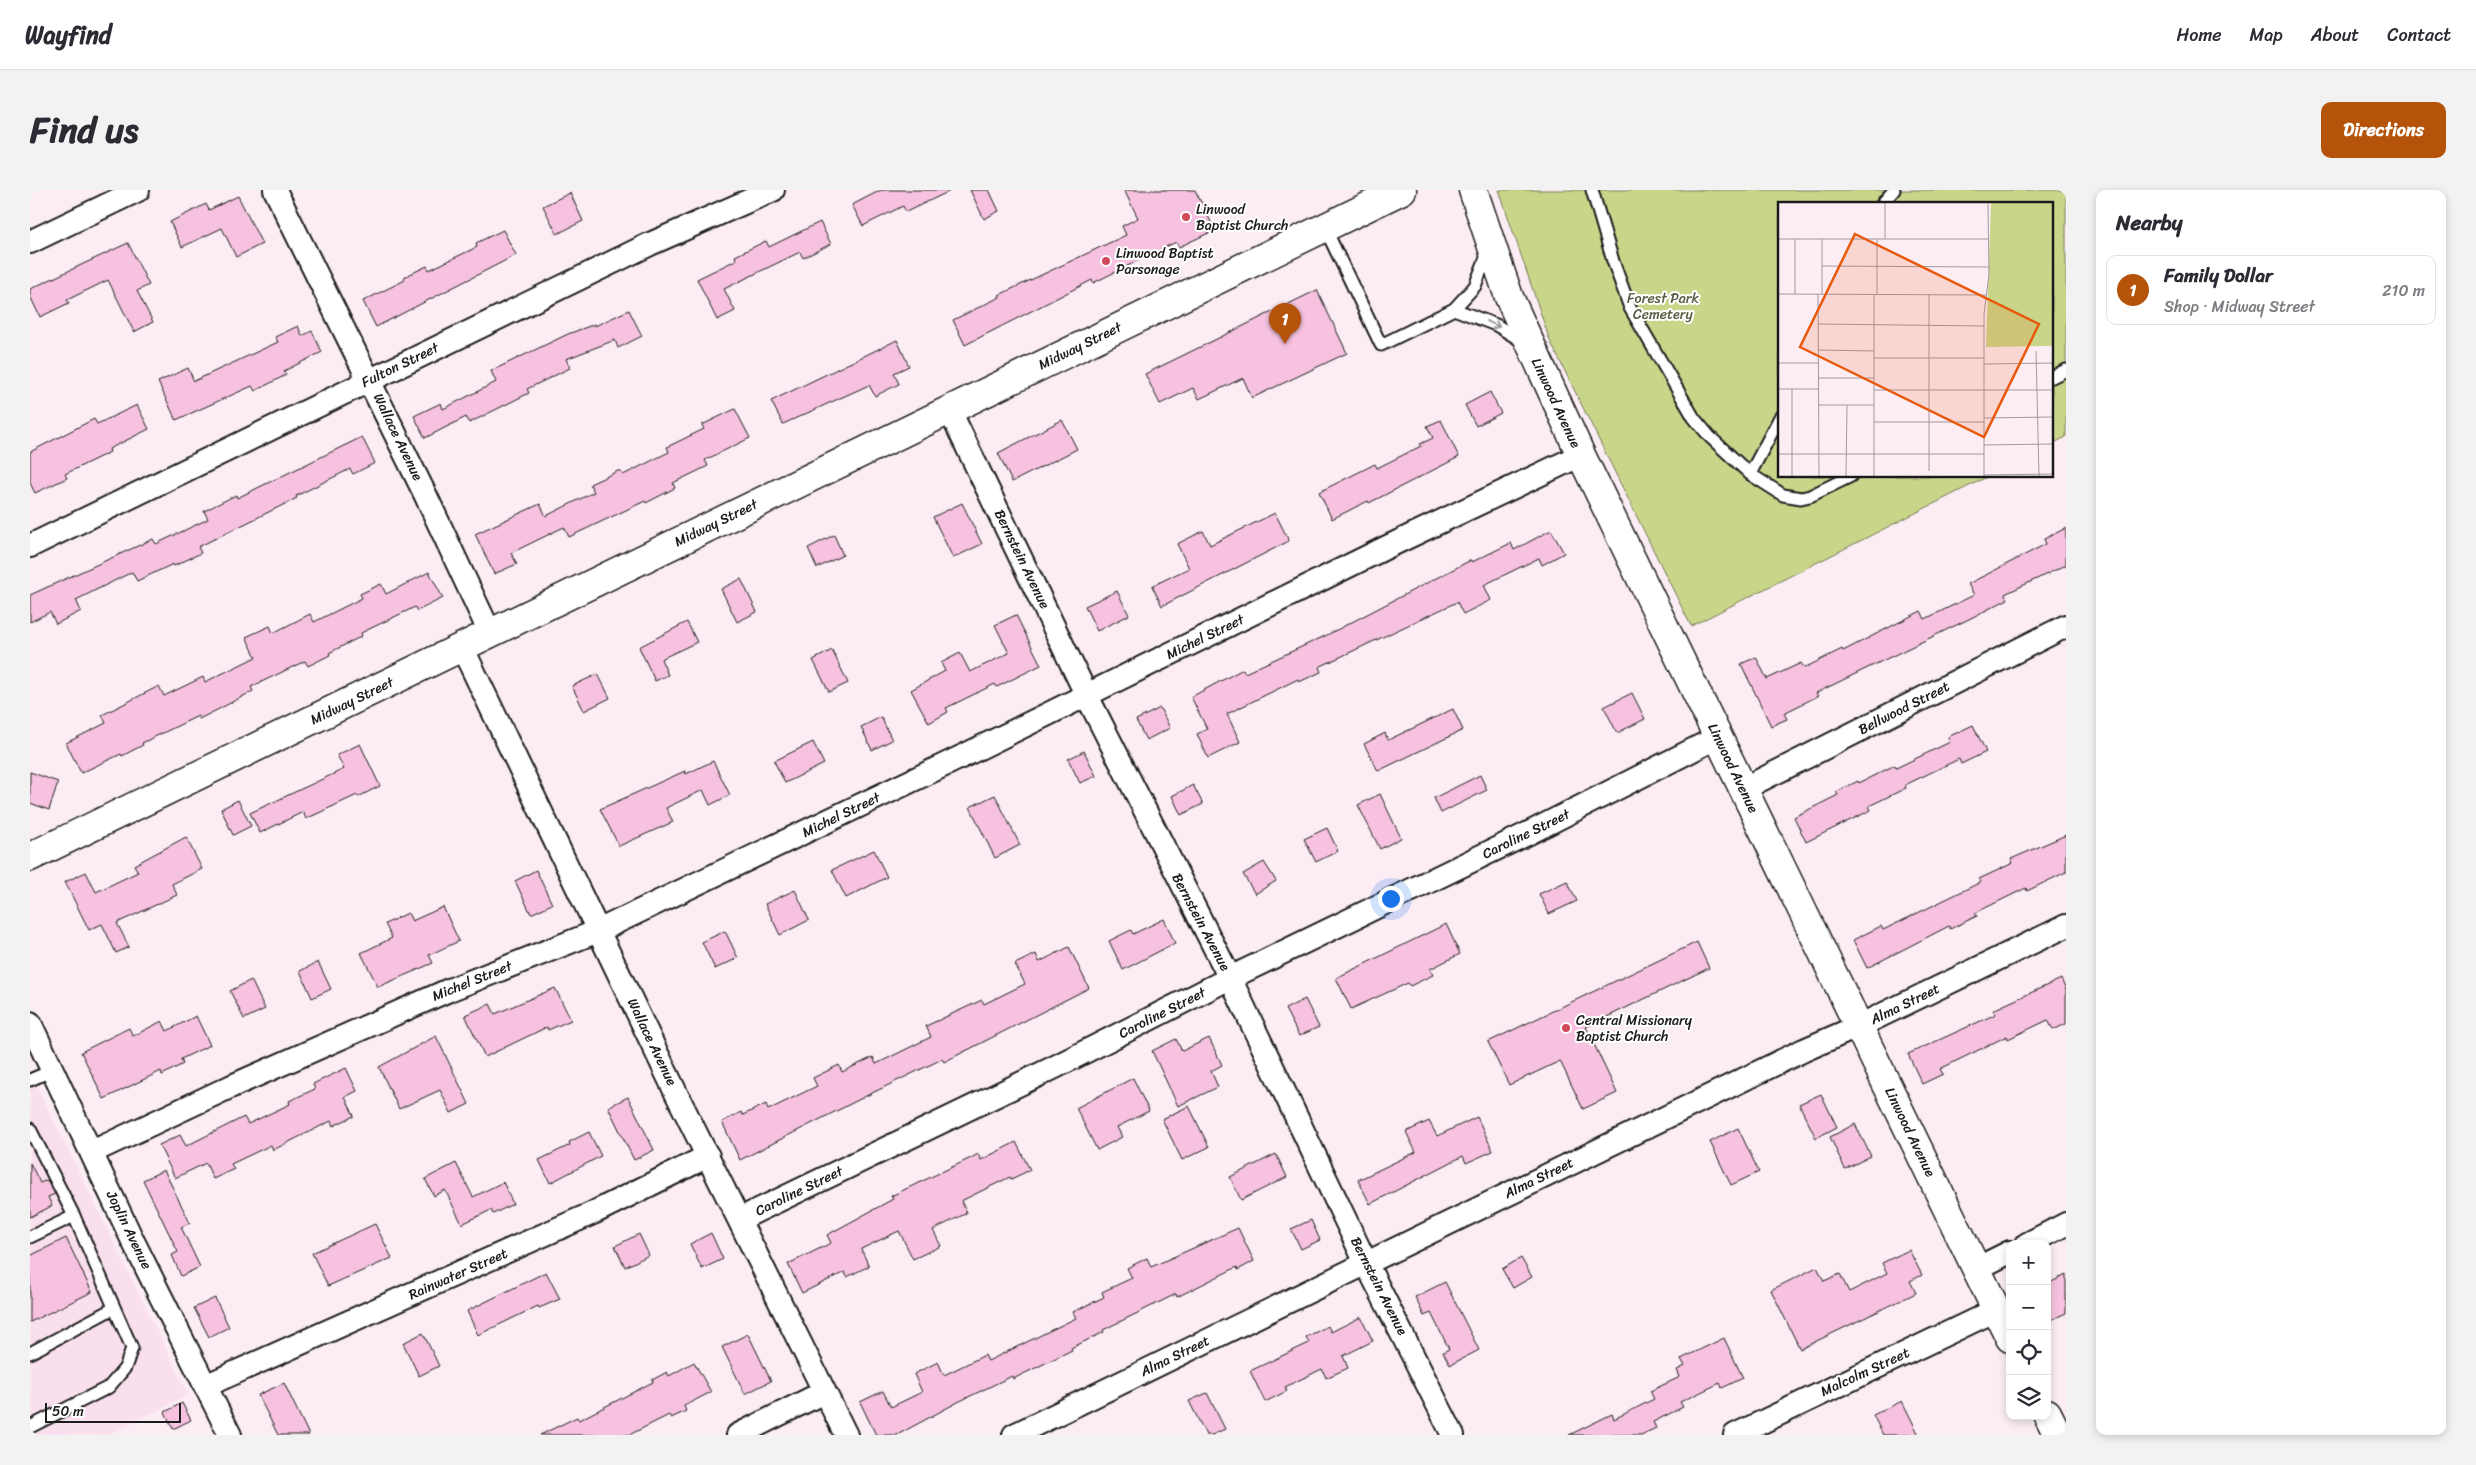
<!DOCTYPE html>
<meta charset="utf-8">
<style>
body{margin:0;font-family:Sriracha,sans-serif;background:#f2f2f3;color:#2b2b33}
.controls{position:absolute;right:15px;bottom:15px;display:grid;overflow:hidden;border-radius:10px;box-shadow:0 2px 8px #0003}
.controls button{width:45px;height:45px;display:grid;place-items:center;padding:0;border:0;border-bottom:1px solid #e1e1e2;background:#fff;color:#2b2b33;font:25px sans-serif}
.scale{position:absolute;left:15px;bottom:12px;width:136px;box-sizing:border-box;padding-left:5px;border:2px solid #1c1c1c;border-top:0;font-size:14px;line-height:18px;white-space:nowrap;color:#1c1c1c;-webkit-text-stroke:4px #fff;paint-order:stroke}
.you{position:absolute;left:1360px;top:708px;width:18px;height:18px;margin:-12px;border:4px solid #fff;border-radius:50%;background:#1a73e8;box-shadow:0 0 0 8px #1a73e833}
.badge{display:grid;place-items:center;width:32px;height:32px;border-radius:50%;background:#b45309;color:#fff;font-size:16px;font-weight:700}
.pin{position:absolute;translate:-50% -41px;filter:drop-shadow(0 1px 2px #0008)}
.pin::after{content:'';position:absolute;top:26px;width:18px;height:15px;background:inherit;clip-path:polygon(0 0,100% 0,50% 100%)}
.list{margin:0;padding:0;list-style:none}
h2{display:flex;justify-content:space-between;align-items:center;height:65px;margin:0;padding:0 20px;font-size:21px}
h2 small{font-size:16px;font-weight:400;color:#7c7c81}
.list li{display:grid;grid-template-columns:32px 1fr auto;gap:15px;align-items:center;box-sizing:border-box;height:70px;margin:0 10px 10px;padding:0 10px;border:1px solid #e1e1e2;border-radius:10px}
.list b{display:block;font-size:19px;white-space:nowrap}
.list p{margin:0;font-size:16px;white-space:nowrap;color:#7c7c81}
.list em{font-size:16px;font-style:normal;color:#7c7c81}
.icon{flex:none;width:28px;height:28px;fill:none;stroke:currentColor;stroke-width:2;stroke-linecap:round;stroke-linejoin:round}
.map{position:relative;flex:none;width:2036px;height:1245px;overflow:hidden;border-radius:10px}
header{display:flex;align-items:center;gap:30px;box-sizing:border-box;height:70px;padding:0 25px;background:#fff;border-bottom:1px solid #e1e1e2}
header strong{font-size:24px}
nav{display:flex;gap:28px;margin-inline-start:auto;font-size:18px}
.intro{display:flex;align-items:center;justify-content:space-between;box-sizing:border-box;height:120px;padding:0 30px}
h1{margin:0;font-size:35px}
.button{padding:12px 22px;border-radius:10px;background:#b45309;color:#fff;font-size:18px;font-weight:700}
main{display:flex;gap:30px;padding:0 30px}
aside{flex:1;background:#fff;border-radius:10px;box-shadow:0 2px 8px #0003}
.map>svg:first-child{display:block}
.built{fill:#fae0ee}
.green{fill:#c9d68a;stroke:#727953}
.building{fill:#f6c2df;stroke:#1c1c1c}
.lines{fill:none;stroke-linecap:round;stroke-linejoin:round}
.service-casing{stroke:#1c1c1c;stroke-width:15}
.minor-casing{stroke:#1c1c1c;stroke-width:26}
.tertiary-casing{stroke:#1c1c1c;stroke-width:31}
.secondary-casing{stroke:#1c1c1c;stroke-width:31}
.service{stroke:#fff;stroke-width:11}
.minor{stroke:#fff;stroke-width:22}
.tertiary{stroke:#fff;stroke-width:28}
.secondary{stroke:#fff;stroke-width:28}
.oneway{stroke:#999}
.poi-dot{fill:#d1495b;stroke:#fff;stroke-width:2}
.labels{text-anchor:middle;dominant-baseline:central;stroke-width:4;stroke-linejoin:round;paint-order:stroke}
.poi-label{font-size:14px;fill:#1c1c1c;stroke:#fff;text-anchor:start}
.park-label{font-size:14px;fill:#595d42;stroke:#fff}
.street-label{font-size:14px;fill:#1c1c1c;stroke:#fff}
.inset-road{fill:none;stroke:#a2999e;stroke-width:1}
.view{fill:#e8590c;fill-opacity:0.15;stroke:#e8590c;stroke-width:2.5}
.inset-edge{fill:none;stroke:#1c1c1c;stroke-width:2.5}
</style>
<header>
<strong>Wayfind</strong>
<nav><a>Home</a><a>Map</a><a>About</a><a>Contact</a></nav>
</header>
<div class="intro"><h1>Find us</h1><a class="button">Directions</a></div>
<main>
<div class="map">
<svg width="2036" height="1245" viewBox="0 0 2036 1245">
<rect width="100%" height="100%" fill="#fcedf5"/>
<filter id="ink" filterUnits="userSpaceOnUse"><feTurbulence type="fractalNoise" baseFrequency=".02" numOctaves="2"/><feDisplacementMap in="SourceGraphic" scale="10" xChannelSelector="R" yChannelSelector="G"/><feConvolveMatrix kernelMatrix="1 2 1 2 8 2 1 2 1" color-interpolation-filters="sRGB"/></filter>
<g filter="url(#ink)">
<path class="built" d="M0,882L159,1205L77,1245H0Z"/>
<path class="green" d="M1469,0H2036V247L2022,254V14H1750V286H1959L1661,436L1520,151Z"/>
<g class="building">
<path d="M851,0H922L876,22L873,16L833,36L822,15Z"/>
<path d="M940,0H959L969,21L954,29Z"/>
<path d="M1094,0H1165L1185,40L1149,57L1146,52L1063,93L1062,90L935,155L923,130L970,107L969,105L1096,45L1092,36L1108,28Z"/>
<path d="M540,3L553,31L527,44L513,16Z"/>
<path d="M208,6L232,54L206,67L192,38L152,57L140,32L176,14L179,20Z"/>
<path d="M790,32L801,54L773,68L770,62L694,99L705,121L687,130L667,89L706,70L705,66L736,51L739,57Z"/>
<path d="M473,40L486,65L346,137L333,111L375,90L374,87L397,76L399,80L447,57L446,53Z"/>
<path d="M98,53L119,95L107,101L123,132L104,142L78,90L37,110L39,113L10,127L0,106V99Z"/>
<path d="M1287,100L1317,163L1222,208L1213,188L1169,209L1163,198L1130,214L1115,184Z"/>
<path d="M599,120L612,146L588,158L585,150L536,169L540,178L497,199L499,203L439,233L436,227L395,248L384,226L411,213L413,219L466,192L461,181L538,144L565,134V136Z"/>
<path d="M268,136L272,146L282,141L292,162L254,181L256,185L225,201L222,196L146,230L128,192L158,178L164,191L248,152L245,147Z"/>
<path d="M867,150L879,176L864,183L869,194L845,206L839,195L753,234L741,211Z"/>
<path d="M1460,202L1471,223L1446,236L1435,215Z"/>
<path d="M107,215L119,239L79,259L80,262L35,284L37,288L5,303L0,293V262L64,229L67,234Z"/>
<path d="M705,219L720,248L675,270L678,276L643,293L645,298L616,313L615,311L539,347L534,337L481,363L487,374L464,384L445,344L510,314L516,326L564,302L560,294L590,280L593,285L639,262L637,257L674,239L672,235Z"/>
<path d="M1032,230L1047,259L982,292L968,263Z"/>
<path d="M1411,230L1429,267L1339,313L1338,311L1302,329L1289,302L1345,274L1347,278L1391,256L1390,254L1403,248L1397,236Z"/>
<path d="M332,247L345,273L323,284L320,279L266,306L267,308L168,357L171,363L144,376L143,374L107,391L102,382L46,410L51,421L26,434L20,422L0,432V405L123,349L126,354L178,329L174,321L206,305L207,308Z"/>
<path d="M932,313L952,354L923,368L903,327Z"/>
<path d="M1245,323L1259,351L1132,416L1122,396L1159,378L1147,354L1173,341L1180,355Z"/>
<path d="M2036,338V375L1975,404L1978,409L1941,428L1786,503L1788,506L1754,523L1757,529L1741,536L1711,474L1726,467L1737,489L1771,473L1774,478L1812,459L1813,461L1891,421L1895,429L1944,405L1938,394L2016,354L2014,349Z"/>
<path d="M1521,340L1534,363L1512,375L1509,368L1454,395L1461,410L1433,424L1427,412L1289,477L1291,482L1269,492L1268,489L1197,524L1210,552L1178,568L1167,544L1177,539L1161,507L1213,479L1215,483L1295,446L1441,370L1442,372L1481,353L1484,360Z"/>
<path d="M804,345L813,365L787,378L778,358Z"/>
<path d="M399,382L413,408L387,421L385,417L331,443L332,446L299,463L300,465L278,476L275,471L221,497L223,501L189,519L169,529L168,526L112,553L113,555L92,566L91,564L51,583L36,553L76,533L72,525L129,496L134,506L173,487L175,492L226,467L216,447L240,436L243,443L280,424L284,432L332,408L330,404L351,394L356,404Z"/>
<path d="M711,389L727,422L707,432L691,399Z"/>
<path d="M1087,401L1099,425L1067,441L1055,416Z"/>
<path d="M986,425L1011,475L967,497L965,494L916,518L918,522L899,533L881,500L915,481L911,473L930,463L940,482L979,463L965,435Z"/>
<path d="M657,432L667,452L631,469L638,485L625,491L609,457Z"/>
<path d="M802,460L818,493L799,502L783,470Z"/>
<path d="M568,484L580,508L554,521L542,496Z"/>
<path d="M1602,503L1615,529L1587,543L1574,517Z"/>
<path d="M1130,518L1140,538L1116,550L1106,530Z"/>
<path d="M1423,519L1433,540L1348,581L1334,554L1355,543L1358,550Z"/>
<path d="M851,527L862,550L842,560L831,537Z"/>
<path d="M1943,535L1956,562L1931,574L1929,569L1875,595L1876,598L1839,616L1841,620L1776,652L1764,627L1808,605L1806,602L1828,591L1829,593L1865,575L1866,578L1920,552L1918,547Z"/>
<path d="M783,552L794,574L755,593L744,571Z"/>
<path d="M330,554L350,596L328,607L327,605L276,629L273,622L230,643L220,623L314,579L307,565Z"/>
<path d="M1054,561L1066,586L1050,593L1038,569Z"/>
<path d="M683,571L700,605L680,615L673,600L636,618L643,632L589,656L570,619L655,581L656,584Z"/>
<path d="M0,582L28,592L19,620L0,613Z"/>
<path d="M1450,585L1457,600L1411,623L1404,608Z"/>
<path d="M1163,595L1173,614L1151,625L1142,606Z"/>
<path d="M1350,604L1371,648L1350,659L1328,615Z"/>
<path d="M965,605L990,655L965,668L940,617Z"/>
<path d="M208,610L221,636L203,645L191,619Z"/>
<path d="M1297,638L1308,661L1286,672L1274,649Z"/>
<path d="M2036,645V682L1997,701L1996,698L1945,723L1947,726L1920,739L1919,736L1837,778L1823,750L1851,736L1853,740L1951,692L1949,689L1983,673L1981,669Z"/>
<path d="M156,647L172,679L142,694L147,705L87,733L99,757L86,763L72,734L59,740L35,692L56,682L66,702L108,682L104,675Z"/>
<path d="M844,660L857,687L816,708L802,680Z"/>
<path d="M1234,672L1246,691L1225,704L1213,684Z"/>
<path d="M506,680L522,714L501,724L485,691Z"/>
<path d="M1537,691L1547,711L1519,724L1509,704Z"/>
<path d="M765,700L779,730L750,745L735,714Z"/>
<path d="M413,717L429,751L399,765L403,773L348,797L331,763L362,748L355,734L378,723L382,731Z"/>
<path d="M1134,729L1145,753L1093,780L1079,751L1101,740L1103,744Z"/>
<path d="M1416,734L1430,764L1400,779L1403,785L1380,796L1378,793L1321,819L1306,788Z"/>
<path d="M695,741L708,768L685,779L672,752Z"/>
<path d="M1667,752L1679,778L1556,837L1587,903L1553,919L1530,871L1479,895L1458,852Z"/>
<path d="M1039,757L1059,798L914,872L912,869L836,906L710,970L692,932L711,922L713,925L736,914L738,920L787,896L783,888L809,875L812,882L843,867L846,874L901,847L896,836L952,810L954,814L995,794L985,774L1006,764L1009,772Z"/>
<path d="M288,772L301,799L282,808L270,781Z"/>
<path d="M2031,789L2036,800V834L2023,840L2018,830L1978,849L1977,846L1910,879L1913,884L1892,894L1878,864L1966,824L1963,820Z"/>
<path d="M221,790L235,819L214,829L200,801Z"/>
<path d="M525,798L541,830L518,840L517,837L455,867L435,825L460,814L465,824Z"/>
<path d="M1275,809L1289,837L1269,846L1255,819Z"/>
<path d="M166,826L180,855L151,869L153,874L132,885L131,881L74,909L51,862L99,838L103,846L132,831L137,841Z"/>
<path d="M406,846L439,914L421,923L410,900L369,919L349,877Z"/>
<path d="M1179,848L1192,875L1181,881L1188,897L1148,916L1122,861L1146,849L1152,861Z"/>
<path d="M316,878L327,901L315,907L324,926L303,936L301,931L243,960L241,955L201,974L204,979L183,989L176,973L145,988L129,955L150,945L156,956L214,927L218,934L260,914L259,911L285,899L283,894Z"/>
<path d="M1103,888L1119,921L1087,937L1092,947L1067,960L1046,918Z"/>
<path d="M1791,904L1807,937L1786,948L1769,914Z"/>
<path d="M598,907L624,960L604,970L578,917Z"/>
<path d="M1159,916L1179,957L1152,970L1132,929Z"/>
<path d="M1447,927L1463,961L1436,973L1433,966L1340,1014L1328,990L1386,962L1376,942L1399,931L1407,946Z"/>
<path d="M1825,934L1841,966L1815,979L1800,947Z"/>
<path d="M1708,938L1729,982L1701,995L1680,952Z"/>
<path d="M559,942L571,966L520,993L509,970L540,955L539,952Z"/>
<path d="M986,952L1000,980L981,989L980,987L931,1011L937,1023L903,1040L911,1056L883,1069L869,1041L831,1059L839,1076L817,1087L815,1082L772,1103L758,1074L801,1053L797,1045L863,1009L861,1006L941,968L948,964L951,970Z"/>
<path d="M1246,964L1257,987L1211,1010L1200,987Z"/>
<path d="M0,973L10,993L17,990L25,1004L18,1007L22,1016L0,1027Z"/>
<path d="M426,973L443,1007L473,992L483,1014L463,1024L461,1020L432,1034L415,1000L404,1006L395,989Z"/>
<path d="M134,980L160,1033L151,1037L170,1077L151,1086L142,1065L148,1062L113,990Z"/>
<path d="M1281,1030L1290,1050L1271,1059L1261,1039Z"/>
<path d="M345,1034L362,1068L298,1096L282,1063Z"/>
<path d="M1208,1038L1224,1071L1208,1080L1207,1077L1147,1107L1146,1104L1073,1140L1074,1142L1041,1158L1042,1160L983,1189L982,1186L928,1212L867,1245H846L830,1212L853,1201L861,1217L892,1202L884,1184L908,1172L914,1185L955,1165L958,1171L1046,1128L1043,1122L1074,1107L1072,1102L1102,1088L1097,1078L1117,1068L1121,1077Z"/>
<path d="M681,1043L693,1069L672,1079L660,1054Z"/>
<path d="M609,1044L619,1065L595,1077L585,1056Z"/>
<path d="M36,1048L62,1102L0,1132V1066Z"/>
<path d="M1879,1060L1892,1085L1880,1091L1886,1103L1770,1159L1741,1100L1787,1077L1794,1091L1810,1084L1819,1102L1857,1083L1852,1073Z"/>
<path d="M1491,1068L1502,1087L1483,1098L1472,1079Z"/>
<path d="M516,1082L530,1109L509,1118L508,1116L448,1145L437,1121Z"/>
<path d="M2036,1085V1123L2017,1132V1094Z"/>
<path d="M1415,1092L1449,1160L1420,1175L1413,1162L1419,1159L1401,1123L1394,1126L1385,1107Z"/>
<path d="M185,1108L199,1137L179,1147L164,1118Z"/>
<path d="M1331,1127L1343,1151L1313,1166L1318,1178L1296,1188L1292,1179L1255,1197L1257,1201L1235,1212L1220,1181L1279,1153L1276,1147L1298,1136L1301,1142Z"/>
<path d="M393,1143L409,1176L389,1186L373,1153Z"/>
<path d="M718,1144L741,1191L715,1204L692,1157Z"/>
<path d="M1694,1148L1713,1188L1692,1198L1690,1193L1650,1212L1653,1217L1623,1232L1626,1238L1611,1245H1539L1582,1224L1584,1229L1624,1209L1620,1201L1650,1187L1647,1180L1655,1176L1651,1169Z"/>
<path d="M664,1172L681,1202L654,1216L656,1221L641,1228L639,1225L599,1245H510L547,1227L549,1230L623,1192L622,1190L637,1182L639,1186Z"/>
<path d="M254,1193L279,1245H248L228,1205Z"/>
<path d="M1177,1203L1195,1239L1182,1245H1176L1159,1211Z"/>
<path d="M1872,1211L1889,1245H1853L1843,1225Z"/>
<path d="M152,1213L161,1230L143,1239L135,1222Z"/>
</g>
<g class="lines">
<g class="service-casing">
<g id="service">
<path d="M1562,0L1583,71L1600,118L1664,228L1680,247L1720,284L1753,305L1771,308L1780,306L1821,286"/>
<path d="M1852,14L1864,0"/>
<path d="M1295,38L1351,155L1424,119L1445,96L1459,60"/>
<path d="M1424,119L1466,135L1492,151"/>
<path d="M2022,187L2036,180"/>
<path d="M1720,284L1750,227"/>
<path d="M0,890L23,880"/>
<path d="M0,939L44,1026L0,1047"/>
<path d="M0,1163L84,1118"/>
<path d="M0,1237L79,1197L95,1178L102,1158L44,1026"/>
</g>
</g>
<g class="minor-casing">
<g id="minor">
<path d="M245,0L395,304L460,443"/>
<path d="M0,52L108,0"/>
<path d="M919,219L1057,506L1200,788L1336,1073L1423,1245"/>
<path d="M0,356L620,54L743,0"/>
<path d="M432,457L646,903L816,1245"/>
<path d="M1713,599L2036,436"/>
<path d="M0,833L102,1049L200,1245"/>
<path d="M62,962L202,896L419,800L568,741L931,567L1355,358L1551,265"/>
<path d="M710,1029L1025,877L1200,788L1501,642L1688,547"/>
<path d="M1997,1054L2036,1034"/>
<path d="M1946,1079L1980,1062"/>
<path d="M175,1196L563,1023L678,966"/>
<path d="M708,1245L794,1202"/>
<path d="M984,1245L1774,860L1829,836L2036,736"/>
<path d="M1705,1245L1966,1120"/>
</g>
</g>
<g class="tertiary-casing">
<path id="tertiary" d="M0,667L1372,0"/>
</g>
<g class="secondary-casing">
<g id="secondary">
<path d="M1443,0L1479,107L1551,265L1980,1148"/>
<path d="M2017,1223L2028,1245"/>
</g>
</g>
<use href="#service" class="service"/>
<use href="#minor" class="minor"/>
<use href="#tertiary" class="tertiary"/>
<use href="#secondary" class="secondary"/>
</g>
<defs><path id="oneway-shaft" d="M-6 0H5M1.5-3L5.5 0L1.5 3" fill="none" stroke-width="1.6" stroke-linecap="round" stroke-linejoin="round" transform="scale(1.25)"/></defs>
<use class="oneway" href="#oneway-shaft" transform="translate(1463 134) rotate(24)"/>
</g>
<g class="poi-dot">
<circle cx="1156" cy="27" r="5"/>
<circle cx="1076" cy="71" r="5"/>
<circle cx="1536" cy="838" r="5"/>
</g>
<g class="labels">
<g class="poi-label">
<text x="1166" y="19">Linwood<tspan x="1166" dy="16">Baptist Church</tspan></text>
<text x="1086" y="63">Linwood Baptist<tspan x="1086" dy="16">Parsonage</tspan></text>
<text x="1546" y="830">Central Missionary<tspan x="1546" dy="16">Baptist Church</tspan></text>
</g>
<g class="park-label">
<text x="1633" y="108">Forest Park<tspan x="1633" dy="16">Cemetery</tspan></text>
</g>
<g class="street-label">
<text transform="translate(1050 156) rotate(-26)">Midway Street</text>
<text transform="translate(370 175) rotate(-26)">Fulton Street</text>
<text transform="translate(1526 213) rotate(65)">Linwood Avenue</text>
<text transform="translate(368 247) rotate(64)">Wallace Avenue</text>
<text transform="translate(686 333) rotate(-26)">Midway Street</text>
<text transform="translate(992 369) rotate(64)">Bernstein Avenue</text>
<text transform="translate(1175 447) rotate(-26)">Michel Street</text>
<text transform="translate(322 511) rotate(-26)">Midway Street</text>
<text transform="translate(1874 518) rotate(-27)">Bellwood Street</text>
<text transform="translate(1703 578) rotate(64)">Linwood Avenue</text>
<text transform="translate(811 625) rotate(-26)">Michel Street</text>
<text transform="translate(1496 644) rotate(-26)">Caroline Street</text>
<text transform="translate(1171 732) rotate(62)">Bernstein Avenue</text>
<text transform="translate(442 791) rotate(-22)">Michel Street</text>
<text transform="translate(1875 814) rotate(-26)">Alma Street</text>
<text transform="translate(1132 823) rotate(-27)">Caroline Street</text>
<text transform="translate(622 852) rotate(64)">Wallace Avenue</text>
<text transform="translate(1880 942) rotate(64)">Linwood Avenue</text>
<text transform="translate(1509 988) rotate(-26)">Alma Street</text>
<text transform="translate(769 1001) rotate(-26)">Caroline Street</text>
<text transform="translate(99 1040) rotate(64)">Joplin Avenue</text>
<text transform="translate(428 1084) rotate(-24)">Rainwater Street</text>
<text transform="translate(1349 1096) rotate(63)">Bernstein Avenue</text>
<text transform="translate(1145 1166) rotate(-26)">Alma Street</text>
<text transform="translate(1835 1182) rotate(-25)">Malcolm Street</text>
</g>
</g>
<g transform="translate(1748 12)">
<rect width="275" height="275" fill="#fcedf5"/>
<path d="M213,1H275V144L208,145Z" fill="#c9d68a"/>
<path class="inset-road" d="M107,1V37M0,37H210M17,37V92M44,64L211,65M0,92L208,93M40,92L41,274M44,92V37M96,92V274M99,92V37M151,92V269M40,122L206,124M40,148L96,149M258,149L261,274M96,156H206M0,161H40M206,162L275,161M40,176H96M0,187H40M14,187V274M96,188H275M41,203H96M206,216L275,215M96,220H206M206,243L275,242M0,252H206M206,273L275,272M68,274L69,203M206,274V112L211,72L210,1"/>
<path class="view" d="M77,32L261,122L206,235L22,145Z"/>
<rect width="275" height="275" class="inset-edge"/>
</g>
</svg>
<div class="controls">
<button>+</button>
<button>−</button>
<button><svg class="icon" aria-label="locate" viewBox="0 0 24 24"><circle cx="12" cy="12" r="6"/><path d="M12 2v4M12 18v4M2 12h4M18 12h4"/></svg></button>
<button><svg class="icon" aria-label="layers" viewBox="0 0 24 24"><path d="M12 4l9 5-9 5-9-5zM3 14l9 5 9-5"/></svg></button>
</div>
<div class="scale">50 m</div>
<div class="you"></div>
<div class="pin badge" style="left:1255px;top:154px">1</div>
</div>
<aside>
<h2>Nearby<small></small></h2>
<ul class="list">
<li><span class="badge">1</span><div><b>Family Dollar</b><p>Shop · Midway Street</p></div><em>210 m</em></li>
</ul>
</aside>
</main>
